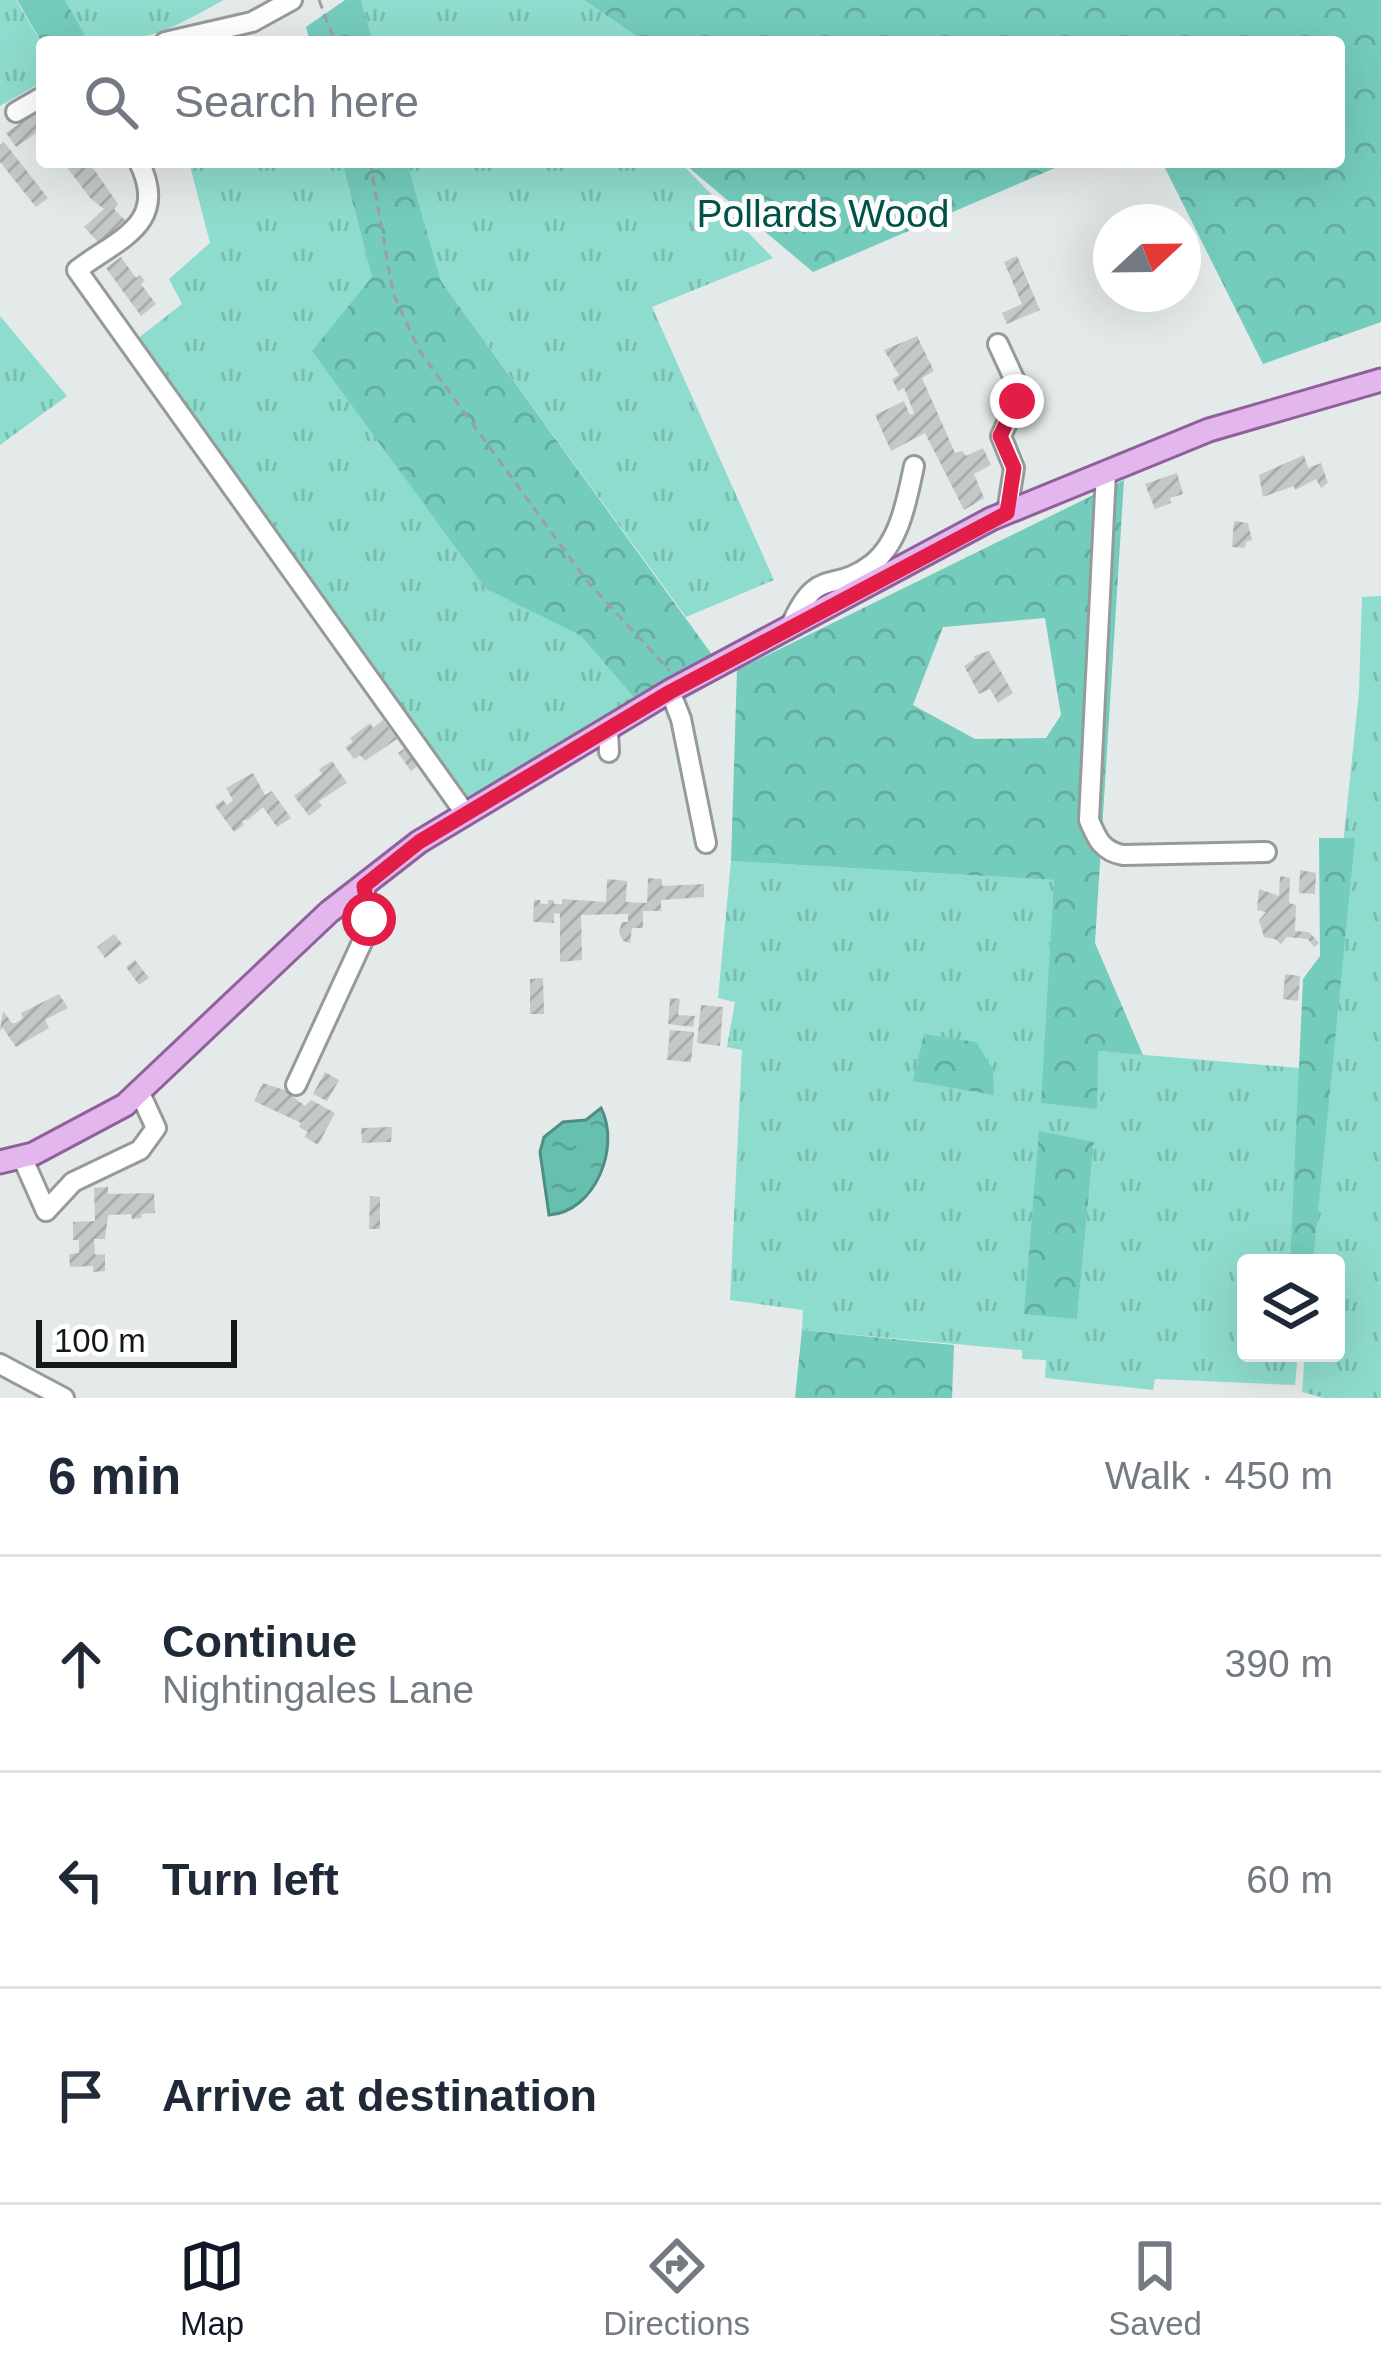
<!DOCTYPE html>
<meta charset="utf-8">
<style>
body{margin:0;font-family:Helvetica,sans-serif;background:#f2f2f3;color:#1f2937}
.controls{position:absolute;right:36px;bottom:36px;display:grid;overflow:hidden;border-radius:12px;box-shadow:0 12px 48px #0002}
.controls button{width:108px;height:108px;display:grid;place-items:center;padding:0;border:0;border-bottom:3px solid #e0e1e3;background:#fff;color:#1f2937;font:60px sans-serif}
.compass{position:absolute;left:1093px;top:204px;width:108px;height:108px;border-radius:50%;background:#fff;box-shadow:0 12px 48px #0002;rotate:68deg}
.scale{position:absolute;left:36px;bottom:30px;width:201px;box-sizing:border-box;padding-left:12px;border:6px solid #161818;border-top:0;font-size:33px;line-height:42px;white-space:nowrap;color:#161818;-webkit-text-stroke:9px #fff;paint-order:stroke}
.stop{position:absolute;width:36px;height:36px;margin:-27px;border:9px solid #e11d48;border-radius:50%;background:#fff}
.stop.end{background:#e11d48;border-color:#fff;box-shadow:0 3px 12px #0008}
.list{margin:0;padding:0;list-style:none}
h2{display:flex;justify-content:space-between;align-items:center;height:156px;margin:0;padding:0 48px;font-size:51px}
h2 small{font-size:39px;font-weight:400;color:#747a83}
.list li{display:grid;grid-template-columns:78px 1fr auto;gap:36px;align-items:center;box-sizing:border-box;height:216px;padding:0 48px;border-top:3px solid #e0e1e3}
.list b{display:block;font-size:45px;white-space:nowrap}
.list p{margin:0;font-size:39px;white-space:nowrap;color:#747a83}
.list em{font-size:39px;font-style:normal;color:#747a83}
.icon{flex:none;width:66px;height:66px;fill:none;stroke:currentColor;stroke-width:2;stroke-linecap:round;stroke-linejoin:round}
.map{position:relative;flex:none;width:1381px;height:1398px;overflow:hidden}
.search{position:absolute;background:#fff;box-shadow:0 12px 48px #0002;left:36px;right:36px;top:36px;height:132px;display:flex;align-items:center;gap:30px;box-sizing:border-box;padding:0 42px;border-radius:12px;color:#747a83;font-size:45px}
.sheet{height:804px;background:#fff}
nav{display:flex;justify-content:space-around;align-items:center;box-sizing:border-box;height:168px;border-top:3px solid #e0e1e3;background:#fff;font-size:33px;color:#747a83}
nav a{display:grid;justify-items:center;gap:6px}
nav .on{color:#111827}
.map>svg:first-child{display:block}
.grass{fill:url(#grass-tufts);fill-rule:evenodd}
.forest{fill:url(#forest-crowns);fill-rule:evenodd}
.water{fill:url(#water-ripples);stroke:#4f8d82;stroke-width:3}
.building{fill:url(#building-hatch)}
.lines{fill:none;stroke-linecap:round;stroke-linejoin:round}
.minor-casing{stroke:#959b9a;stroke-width:24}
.major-casing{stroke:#90609b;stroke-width:27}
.path{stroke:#9ca0a0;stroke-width:3;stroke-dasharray:9 6;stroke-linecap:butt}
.minor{stroke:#fff;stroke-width:18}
.major{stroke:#e3b6ed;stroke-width:21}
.route{stroke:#e11d48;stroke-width:15}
.labels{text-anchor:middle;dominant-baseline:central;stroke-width:10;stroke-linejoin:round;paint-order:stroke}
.park-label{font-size:39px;fill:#015349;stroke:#fff}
</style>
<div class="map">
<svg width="1381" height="1398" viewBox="0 0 1381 1398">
<defs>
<pattern id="grass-tufts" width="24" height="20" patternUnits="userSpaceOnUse" patternTransform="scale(3)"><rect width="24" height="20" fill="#8edccd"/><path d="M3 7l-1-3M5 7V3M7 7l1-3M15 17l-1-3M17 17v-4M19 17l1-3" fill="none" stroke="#7abcaf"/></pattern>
<pattern id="forest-crowns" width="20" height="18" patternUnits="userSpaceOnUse" patternTransform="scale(3)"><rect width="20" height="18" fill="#74ccbc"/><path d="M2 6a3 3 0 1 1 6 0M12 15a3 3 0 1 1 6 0" fill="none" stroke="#64aea1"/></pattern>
<pattern id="water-ripples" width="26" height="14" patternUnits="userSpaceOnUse" patternTransform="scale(3)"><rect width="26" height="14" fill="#67bfb0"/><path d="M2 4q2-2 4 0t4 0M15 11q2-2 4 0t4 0" fill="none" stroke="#59a397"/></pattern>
<pattern id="building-hatch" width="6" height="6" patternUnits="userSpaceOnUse" patternTransform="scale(3)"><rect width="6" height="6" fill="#c3c9c7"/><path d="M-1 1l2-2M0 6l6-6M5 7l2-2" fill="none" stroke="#a7acaa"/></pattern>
</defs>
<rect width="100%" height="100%" fill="#e4eae9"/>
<g class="grass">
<path d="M0,0H16L42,44V82L0,106Z"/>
<path d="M65,0H224C169,29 153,42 89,42Z"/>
<path d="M361,0H584L645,42H373Z"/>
<path d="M189,162H342L372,277L486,589L581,636L636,700L466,799L137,339L182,304L169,279L210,243Z"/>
<path d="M407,162H680L773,258L652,307L774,580L686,617L441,281Z"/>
<path d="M0,316L67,396L0,445Z"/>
<path d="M1381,596V1398H1324L1302,1392L1305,1353H1336V1263H1313L1338,992L1328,988L1359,692L1362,597Z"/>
<path d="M731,861L1054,880L1098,1051L1300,1068L1290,1263H1246V1353H1298L1295,1385L1155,1379L1153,1390L1045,1378L1046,1360L1022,1359V1350L802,1330L803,1310L730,1300L742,1050L727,1047L735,1002L718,998ZM1039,1132L1094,1143L1077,1318Z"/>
</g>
<g class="forest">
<path d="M17,0H65L89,42L42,43Z"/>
<path d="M345,0H361L373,42H310L306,27Z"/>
<path d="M584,0H1381V322L1263,364L1162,162H1339V42H645Z"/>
<path d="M342,162H407L441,281L713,656L636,700L581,636L486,589L312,351L372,277Z"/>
<path d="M682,162H1069L813,272Z"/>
<path d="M1124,480L1095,943L1143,1055L1098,1051L1097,1109L1041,1103L1054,880L731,861L737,670ZM1045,618L1061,715L1046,738L975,739L913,705L943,627Z"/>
<path d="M1319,838H1355L1313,1263H1290L1303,979L1320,956Z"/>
<path d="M924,1034L976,1042L993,1070L994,1095L913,1081Z"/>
<path d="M1039,1131L1094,1142L1077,1319L1024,1314Z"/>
<path d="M802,1330L954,1345L952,1398H795Z"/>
</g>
<path class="water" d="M601,1108C621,1147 595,1212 549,1215L540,1152L544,1137L563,1122L586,1120Z"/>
<g class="building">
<path d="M42,108V129L16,147L6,133Z"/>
<path d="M4,142L48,198L36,207L0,162V145Z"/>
<path d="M63,162H89L118,204L114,209L128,223L102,246L84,227L104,209L91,199Z"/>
<path d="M1017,256L1040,310L1007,324L1002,313L1022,304L1004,262Z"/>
<path d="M121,257L136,278L140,275L145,281L141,284L156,304L141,316L106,268Z"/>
<path d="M917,336L934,371L922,378L955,453L962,451L966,456L983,448L991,465L974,474L984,498L964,510L925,433L891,451L875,415L904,401L910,415L914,413L904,388L898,391L892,379L899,375L884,350Z"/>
<path d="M1304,455L1308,468L1321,463L1328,483L1321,488L1316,479L1295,490L1294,486L1263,497L1259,475Z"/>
<path d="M1177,473L1183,494L1170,498L1171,503L1155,509L1145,484Z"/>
<path d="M1234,521L1248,523L1252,540L1246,542L1245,548L1232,547Z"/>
<path d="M989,651L1013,693L998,703L990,689L979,694L964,666L975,659L974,656Z"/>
<path d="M383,720L397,739L365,761L360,755L354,759L345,747L353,742L350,738L370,723L373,728Z"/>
<path d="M409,745L422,763L411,771L398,753Z"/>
<path d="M332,761L347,783L319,801L322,806L309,816L294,796L322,774L319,769Z"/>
<path d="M253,773L265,795L272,791L291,818L277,827L263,807L249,819L242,821L244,825L234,832L215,806L223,800L227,805L233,800L226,788Z"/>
<path d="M1300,870L1316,873L1315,894L1299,893Z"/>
<path d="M1280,876L1290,878L1289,903L1296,905L1295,931L1309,932L1319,943L1314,947L1308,939L1287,937L1281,944L1275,939L1264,937L1259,920L1266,912L1257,910L1259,889L1279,896Z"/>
<path d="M648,878L662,879V886L704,884V897L661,900V911H643V928H632L630,943L623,941L619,932L622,922H628V914L581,915L582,960L560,962V914L554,913V923L533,922L534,900H540L541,904H548V900H554V904H562V899L606,902L607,879L627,881L626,902L647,903Z"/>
<path d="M114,934L122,944L105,958L97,947Z"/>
<path d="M135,960L149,978L139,985L126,967Z"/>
<path d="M1285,974L1300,976L1298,1001L1283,999Z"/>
<path d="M543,978L544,1014H530V979Z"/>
<path d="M59,994L68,1008L45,1020L49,1028L16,1047L3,1028L0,1030L3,1011L12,1023H16L23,1018L21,1013Z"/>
<path d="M670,998L680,999L678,1015L695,1016L693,1027L668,1024Z"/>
<path d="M701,1005L723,1007L720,1046L697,1043Z"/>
<path d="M670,1030L694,1032L691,1062L667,1060Z"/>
<path d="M325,1072L339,1080L327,1101L313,1094Z"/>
<path d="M263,1083L284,1090L305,1106L311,1100L335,1113L318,1145L305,1137L308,1132L299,1127L301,1123L254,1101Z"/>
<path d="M392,1127L391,1142L362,1143L361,1128Z"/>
<path d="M108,1187V1194L154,1193L155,1213L141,1214L142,1218L132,1219L131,1214L108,1215L105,1239H94L95,1255L105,1254V1271L93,1272V1266L70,1267L69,1254L79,1253V1240H73V1222L95,1221L94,1188Z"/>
<path d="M370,1196L380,1197V1229H369Z"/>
</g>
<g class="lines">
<g class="minor-casing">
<g id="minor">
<path d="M165,42L252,22L292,0"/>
<path d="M16,112L42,97"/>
<path d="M139,162C170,225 117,239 77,270L465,813"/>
<path d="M998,344L1016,383L1017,401L1001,436L1014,468L1007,513"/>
<path d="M1106,472L1089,820C1097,839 1102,851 1123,855L1266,852"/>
<path d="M791,625C818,564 832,595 872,564C900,542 907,499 914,466"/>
<path d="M670,691L681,719L706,843"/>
<path d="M608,731L609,752"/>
<path d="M296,1085L364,938L369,919L364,886"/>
<path d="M22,1157L46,1211L73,1182L140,1150L156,1128L139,1091"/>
<path d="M0,1364L64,1398"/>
</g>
</g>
<g class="major-casing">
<path id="major" d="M0,1162L33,1154L125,1105L329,912L419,842L670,691L991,519L1209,430L1381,380"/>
</g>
<g class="path">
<path d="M319,0L335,42"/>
<path d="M370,162L393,293L419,350L586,580L670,671"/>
</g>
<use href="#minor" class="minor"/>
<use href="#major" class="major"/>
</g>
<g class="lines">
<path class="route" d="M369,919L364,886L419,842L670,692L1007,513L1014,468L1000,436L1017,401"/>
</g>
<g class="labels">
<g class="park-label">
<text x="823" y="213">Pollards Wood</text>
</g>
</g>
</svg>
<div class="controls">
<button><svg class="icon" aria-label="layers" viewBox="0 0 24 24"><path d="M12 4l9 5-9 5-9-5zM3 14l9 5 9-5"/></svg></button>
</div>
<svg class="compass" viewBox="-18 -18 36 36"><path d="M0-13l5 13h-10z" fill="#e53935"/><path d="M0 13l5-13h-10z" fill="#747a83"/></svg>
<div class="scale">100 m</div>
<div class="stop" style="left:369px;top:919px"></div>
<div class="stop end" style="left:1017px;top:401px"></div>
<div class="search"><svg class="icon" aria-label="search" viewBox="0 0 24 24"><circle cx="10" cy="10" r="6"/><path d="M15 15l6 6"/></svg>Search here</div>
</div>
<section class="sheet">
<h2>6 min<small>Walk · 450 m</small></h2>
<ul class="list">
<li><svg class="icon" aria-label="ahead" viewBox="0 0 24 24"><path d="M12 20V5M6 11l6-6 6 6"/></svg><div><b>Continue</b><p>Nightingales Lane</p></div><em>390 m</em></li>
<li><svg class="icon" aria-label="left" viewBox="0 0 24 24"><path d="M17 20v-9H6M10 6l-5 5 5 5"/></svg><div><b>Turn left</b></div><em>60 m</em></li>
<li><svg class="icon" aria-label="arrive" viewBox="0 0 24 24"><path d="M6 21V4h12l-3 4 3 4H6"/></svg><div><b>Arrive at destination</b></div></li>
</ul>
</section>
<nav>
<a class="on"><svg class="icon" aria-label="map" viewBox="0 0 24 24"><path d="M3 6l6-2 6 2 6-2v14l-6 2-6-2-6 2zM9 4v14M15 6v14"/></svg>Map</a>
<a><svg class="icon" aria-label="directions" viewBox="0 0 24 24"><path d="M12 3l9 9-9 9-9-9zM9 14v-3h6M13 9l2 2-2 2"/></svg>Directions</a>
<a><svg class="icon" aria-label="saved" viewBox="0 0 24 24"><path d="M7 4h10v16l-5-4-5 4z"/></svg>Saved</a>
</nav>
